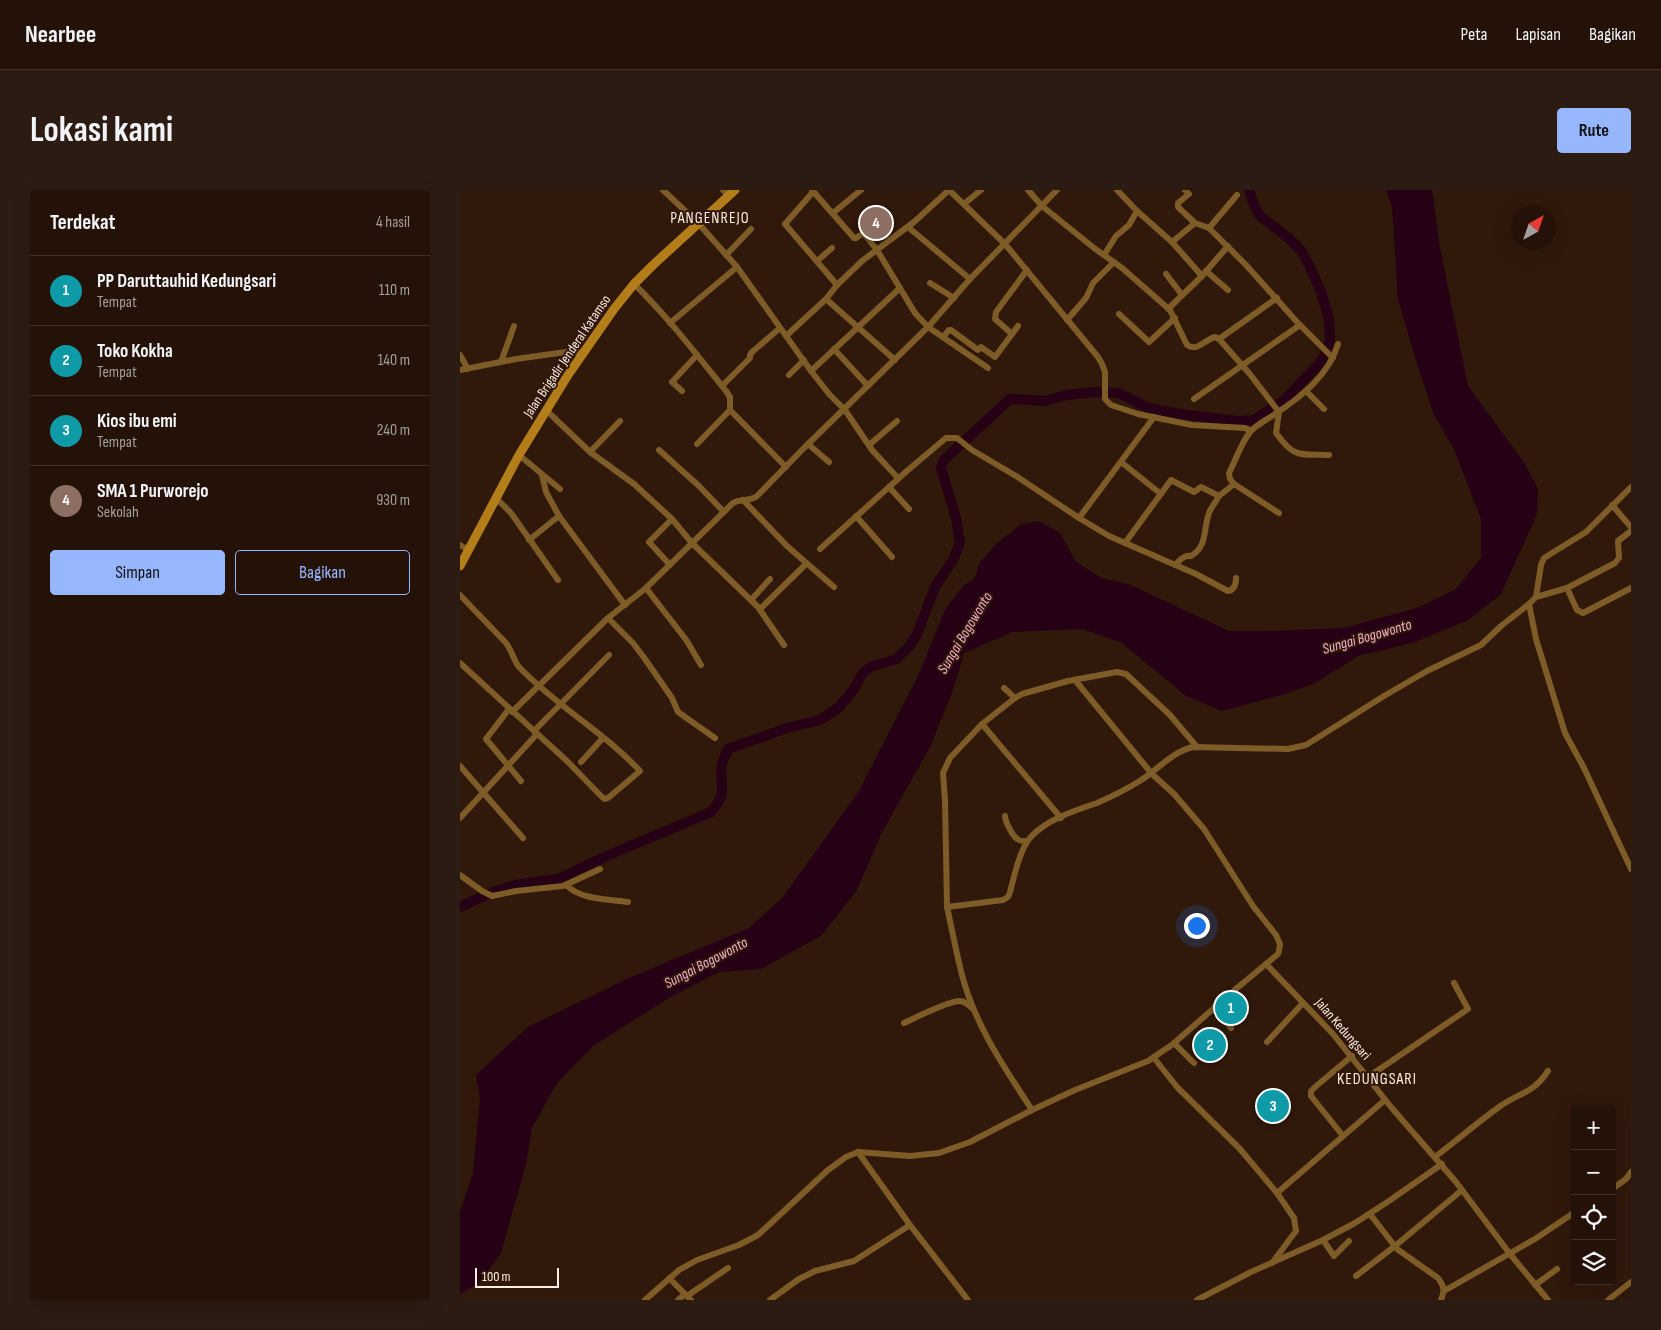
<!DOCTYPE html>
<html lang="id">
<meta charset="utf-8">
<style>
body{margin:0;font-family:"Sofia Sans Condensed",sans-serif;background:#2c1b12;color:#f1f3f6}
.controls{position:absolute;right:15px;bottom:15px;display:grid;overflow:hidden;border-radius:5px;box-shadow:0 5px 20px #0002}
.controls button{width:45px;height:45px;display:grid;place-items:center;padding:0;border:0;border-bottom:1px solid #413229;background:#241208;color:#f1f3f6;font:25px sans-serif}
.compass{position:absolute;left:1051px;top:15px;width:45px;height:45px;border-radius:50%;background:#241208;box-shadow:0 5px 20px #0002;rotate:40deg}
.scale{position:absolute;left:15px;bottom:12px;width:84px;box-sizing:border-box;padding-left:5px;border:2px solid #fdece3;border-top:0;font-size:14px;line-height:18px;white-space:nowrap;color:#fdece3;-webkit-text-stroke:4px #30180b;paint-order:stroke}
.you{position:absolute;left:736px;top:735px;width:18px;height:18px;margin:-12px;border:4px solid #fff;border-radius:50%;background:#1a73e8;box-shadow:0 0 0 8px #1a73e833}
.badge{display:grid;place-items:center;width:32px;height:32px;border-radius:50%;background:#96b6fd;color:#fff;font-size:16px;font-weight:700}
.pin{position:absolute;translate:-50% -50%;border:2px solid #fff;box-shadow:0 1px 5px #0006}
.list{margin:0;padding:0;list-style:none}
h2{display:flex;justify-content:space-between;align-items:center;height:65px;margin:0;padding:0 20px;font-size:21px}
h2 small{font-size:16px;font-weight:400;color:#a39e9c}
.list li{display:grid;grid-template-columns:32px 1fr auto;gap:15px;align-items:center;box-sizing:border-box;height:70px;padding:0 20px;border-top:1px solid #413229}
.list b{display:block;font-size:19px;white-space:nowrap}
.list p{margin:0;font-size:16px;white-space:nowrap;color:#a39e9c}
.list em{font-size:16px;font-style:normal;color:#a39e9c}
.actions{display:flex;gap:10px;padding:15px 20px}
.actions a{flex:1;padding:11px 0;border:1px solid #96b6fd;border-radius:5px;text-align:center;font-size:18px;color:#96b6fd}
.actions .main{background:#96b6fd;color:#111}
.icon{flex:none;width:28px;height:28px;fill:none;stroke:currentColor;stroke-width:2;stroke-linecap:round;stroke-linejoin:round}
.map{position:relative;flex:none;width:1171px;height:1110px;overflow:hidden;border-radius:5px}
header{display:flex;align-items:center;gap:30px;box-sizing:border-box;height:70px;padding:0 25px;background:#241208;border-bottom:1px solid #413229}
header strong{font-size:24px}
nav{display:flex;gap:28px;margin-inline-start:auto;font-size:18px}
.intro{display:flex;align-items:center;justify-content:space-between;box-sizing:border-box;height:120px;padding:0 30px}
h1{margin:0;font-size:35px}
.button{padding:12px 22px;border-radius:5px;background:#96b6fd;color:#111;font-size:18px;font-weight:700}
main{display:flex;gap:30px;padding:0 30px}
aside{flex:1;background:#241208;border-radius:5px;box-shadow:0 5px 20px #0002}
.map>svg:first-child{display:block}
.water{fill:#260014}
.lines{fill:none;stroke-linecap:round;stroke-linejoin:round}
.river{stroke:#260014;stroke-width:10}
.street{stroke:#7d5c27;stroke-width:6}
.secondary{stroke:#b37e1a;stroke-width:9}
.labels{text-anchor:middle;dominant-baseline:central;stroke-width:4;stroke-linejoin:round;paint-order:stroke}
.street-label{font-size:14px;fill:#fdece3;stroke:#30180b}
.water-label{font-size:15px;font-style:italic;fill:#f6afce;stroke:#30180b}
.quarter-label{font-size:16px;letter-spacing:1px;fill:#fdece3;stroke:#30180b}
</style>
<header>
<strong>Nearbee</strong>
<nav><a>Peta</a><a>Lapisan</a><a>Bagikan</a></nav>
</header>
<div class="intro"><h1>Lokasi kami</h1><a class="button">Rute</a></div>
<main>
<aside>
<h2>Terdekat<small>4 hasil</small></h2>
<ul class="list">
<li><span class="badge" style="background:#0f9aa8">1</span><div><b>PP Daruttauhid Kedungsari</b><p>Tempat</p></div><em>110 m</em></li>
<li><span class="badge" style="background:#0f9aa8">2</span><div><b>Toko Kokha</b><p>Tempat</p></div><em>140 m</em></li>
<li><span class="badge" style="background:#0f9aa8">3</span><div><b>Kios ibu emi</b><p>Tempat</p></div><em>240 m</em></li>
<li><span class="badge" style="background:#8d6e63">4</span><div><b>SMA 1 Purworejo</b><p>Sekolah</p></div><em>930 m</em></li>
</ul>
<div class="actions"><a class="main">Simpan</a><a>Bagikan</a></div>
</aside>
<div class="map">
<svg width="1171" height="1110" viewBox="0 0 1171 1110">
<rect width="100%" height="100%" fill="#30180b"/>
<path class="water" d="M926,0H972L980,58L1008,196L1063,271L1078,299L1077,324L1041,404L1008,430L955,452L898,466L855,493L825,504L762,521L726,506L662,453L623,439L552,442L504,463L492,503L470,557L421,644L397,700L362,745L301,779L259,782L210,807L133,856L97,893L72,938L66,974L41,1063L19,1093L0,1104V1022L13,983L20,908L16,885L68,837L169,788L289,738L323,707L399,601L459,484L485,420L503,396L515,388L519,374L536,354L562,334L579,331L600,343L616,372L641,388L668,394L769,441H807L884,438L957,418L996,399L1021,368V329L994,259L974,225L954,164L938,109L932,17Z"/>
<g class="lines">
<path class="river" d="M0,717L26,705L54,695L98,689L142,668L251,622C270,600 258,597 262,574C263,569 266,564 268,559L327,538L360,530L379,517L394,499L402,484L410,477L436,469L449,457L457,444L476,395L493,370L500,353L496,328L481,278L484,270L550,209L586,211L606,205L635,202L658,203L689,218L719,224L778,231L794,230L822,212L862,171L870,151L869,129L861,102L850,77L842,62L830,49L800,26L794,15L789,0"/>
<g class="street">
<path d="M203,0L238,33L277,77L351,181L369,204L385,220L412,260L438,288"/>
<path d="M263,0L269,6"/>
<path d="M352,0L394,48H396L402,44L405,45L417,60L455,123L468,137L528,178"/>
<path d="M489,0L545,54L638,167L642,174L645,182V209L651,215L678,224L732,235L785,238L791,241"/>
<path d="M568,0L582,16L634,58L662,78L710,120L727,155C738,162 744,150 755,147L759,149L789,183L819,222L816,243C835,269 839,264 869,265"/>
<path d="M657,0L677,21L712,52L742,86"/>
<path d="M725,0L729,4L718,13V17L735,33L749,38L786,75L837,132L873,168"/>
<path d="M353,2L325,34L377,95L366,109L435,170"/>
<path d="M504,14L521,0"/>
<path d="M373,23L401,0"/>
<path d="M448,37L510,89"/>
<path d="M749,38L777,5"/>
<path d="M712,52L735,33"/>
<path d="M266,65L291,39"/>
<path d="M644,65L656,46L669,35L677,21"/>
<path d="M357,71L372,58"/>
<path d="M746,81L768,100"/>
<path d="M706,84L722,105"/>
<path d="M470,93L494,108"/>
<path d="M174,94C208,127 236,164 266,201L270,207V220L326,277"/>
<path d="M377,95L402,71L454,32L489,0"/>
<path d="M708,119L742,86L768,56"/>
<path d="M659,124L689,152L715,128"/>
<path d="M607,130L626,108L633,93L654,72"/>
<path d="M210,133L277,77"/>
<path d="M552,144L535,129L536,122L567,80"/>
<path d="M326,146L366,109"/>
<path d="M483,147L489,140H491L518,160L521,157L535,167L558,136"/>
<path d="M759,149L817,108"/>
<path d="M374,159L408,196"/>
<path d="M0,165L8,179"/>
<path d="M41,172L54,136"/>
<path d="M0,180L56,169L106,162L124,163"/>
<path d="M351,181L440,98"/>
<path d="M329,185L344,170"/>
<path d="M262,196L290,168V165L292,162L320,138"/>
<path d="M222,201L212,192L237,165"/>
<path d="M846,201L864,219"/>
<path d="M734,209L840,135"/>
<path d="M86,220L130,262L174,294L212,329L232,353L298,417L324,455"/>
<path d="M237,254L270,220"/>
<path d="M348,254L369,272"/>
<path d="M409,255L437,231"/>
<path d="M199,260L239,296L264,322"/>
<path d="M130,262L160,231"/>
<path d="M59,265L100,299"/>
<path d="M661,272L701,304"/>
<path d="M82,285L86,302L99,326"/>
<path d="M429,297L449,319"/>
<path d="M36,308L51,323L98,390"/>
<path d="M283,310L327,356L374,397"/>
<path d="M1152,315L1171,337"/>
<path d="M819,323L774,294L770,289L769,283C776,270 781,253 790,242C796,235 808,229 815,224C841,207 869,185 878,154"/>
<path d="M396,326L432,367"/>
<path d="M619,328L694,227"/>
<path d="M69,350L99,326L165,415"/>
<path d="M665,353L711,290L734,302L741,297L759,306L774,294"/>
<path d="M0,355L9,360"/>
<path d="M360,359L448,280L486,248H497L512,260L556,286L619,328L649,346L736,384L768,401C775,400 776,393 776,388"/>
<path d="M210,375L189,352L212,329"/>
<path d="M715,375C720,370 724,365 731,366C748,356 743,339 749,323C751,317 756,312 759,306"/>
<path d="M186,398L227,451L241,475"/>
<path d="M1107,398L1117,420L1123,423L1171,398"/>
<path d="M0,405L46,453C52,461 54,471 59,477C96,516 144,542 180,581L148,608L145,609L142,607L107,571L0,473"/>
<path d="M1076,407L1107,398L1155,373L1159,368L1158,351L1171,341"/>
<path d="M291,410L310,389"/>
<path d="M1069,414L1076,449L1105,543L1124,578L1171,679"/>
<path d="M300,419L346,374"/>
<path d="M148,428L173,453L185,469L212,508L218,522L255,548"/>
<path d="M615,490L692,584L714,604L744,639L793,716L816,745L820,754L819,761L818,764L806,774L873,844L931,917L996,992L1050,1064L1088,1110"/>
<path d="M544,498L555,508"/>
<path d="M49,519L26,549L61,591"/>
<path d="M52,522L148,428L186,398L273,313C281,308 289,312 297,306L344,258L468,137L510,89L597,0"/>
<path d="M522,534L601,628"/>
<path d="M74,541L149,465"/>
<path d="M121,572L143,548"/>
<path d="M0,576L63,648"/>
<path d="M545,626C545,631 553,648 559,650C560,651 566,651 567,651"/>
<path d="M0,628L77,544"/>
<path d="M0,685L22,701L32,706L56,701L103,696L140,679"/>
<path d="M106,695C121,710 148,709 168,712"/>
<path d="M487,717L485,610L483,583L490,568L522,534L555,508L562,504L608,491L657,482L666,484L710,525L737,557"/>
<path d="M755,816L771,838"/>
<path d="M444,833C457,827 486,812 499,811C505,811 509,815 513,819"/>
<path d="M807,852L843,813"/>
<path d="M714,853L734,873"/>
<path d="M694,868L717,897L780,959L817,1003L834,1028L836,1041L812,1073"/>
<path d="M908,887L1008,819L994,793"/>
<path d="M572,920C544,877 515,835 502,785C496,762 492,739 487,717L543,710L548,707L550,702C554,687 560,659 570,648C585,630 616,620 637,613C651,607 665,600 678,592C697,581 711,562 733,557L828,559L846,555L924,506L967,481L1021,455L1041,436L1069,414L1076,407L1081,375L1084,368L1126,342L1171,297"/>
<path d="M883,946L851,906V901L855,897L892,866"/>
<path d="M398,962L450,1035L508,1110"/>
<path d="M975,967C997,950 1017,933 1039,917C1060,902 1073,904 1088,881"/>
<path d="M1152,999L1166,989L1171,982"/>
<path d="M817,1003L925,910"/>
<path d="M910,1024L937,1059L978,1088C984,1096 985,1100 981,1110"/>
<path d="M863,1050L874,1066L889,1051"/>
<path d="M896,1086L935,1056L1002,1000"/>
<path d="M209,1088L231,1110"/>
<path d="M1075,1095L1097,1079"/>
<path d="M984,1101L1075,1049L1115,1022"/>
<path d="M227,1106L268,1078"/>
<path d="M185,1110L219,1080L237,1070L279,1055L298,1045L368,980L386,967L398,962L450,966L479,963L510,952L572,920L615,900L688,871L713,854L777,798L806,774"/>
<path d="M218,1110L225,1104"/>
<path d="M310,1110L339,1089L355,1081L394,1071L450,1035"/>
<path d="M737,1110L791,1082L863,1050L895,1033L929,1011L982,974"/>
<path d="M1148,1110L1171,1092"/>
</g>
<path class="secondary" d="M0,376L59,265L108,185L154,119L174,94L193,75L275,0"/>
</g>
<g class="labels">
<g class="street-label">
<text transform="translate(107 166) rotate(-56)">Jalan Brigadir Jenderal Katamso</text>
<text transform="translate(883 839) rotate(49)">Jalan Kedungsari</text>
</g>
<g class="water-label">
<text transform="translate(505 443) rotate(-59)">Sungai Bogowonto</text>
<text transform="translate(907 447) rotate(-16)">Sungai Bogowonto</text>
<text transform="translate(246 773) rotate(-28)">Sungai Bogowonto</text>
</g>
<g class="quarter-label">
<text x="250" y="28">PANGENREJO</text>
<text x="917" y="889">KEDUNGSARI</text>
</g>
</g>
</svg>
<div class="controls">
<button>+</button>
<button>−</button>
<button><svg class="icon" aria-label="locate" viewBox="0 0 24 24"><circle cx="12" cy="12" r="6"/><path d="M12 2v4M12 18v4M2 12h4M18 12h4"/></svg></button>
<button><svg class="icon" aria-label="layers" viewBox="0 0 24 24"><path d="M12 4l9 5-9 5-9-5zM3 14l9 5 9-5"/></svg></button>
</div>
<svg class="compass" viewBox="-18 -18 36 36"><path d="M0-13l5 13h-10z" fill="#e53935"/><path d="M0 13l5-13h-10z" fill="#a39e9c"/></svg>
<div class="scale">100 m</div>
<div class="you"></div>
<div class="pin badge" style="left:771px;top:818px;background:#0f9aa8">1</div>
<div class="pin badge" style="left:750px;top:855px;background:#0f9aa8">2</div>
<div class="pin badge" style="left:813px;top:916px;background:#0f9aa8">3</div>
<div class="pin badge" style="left:416px;top:33px;background:#8d6e63">4</div>
</div>
</main>
